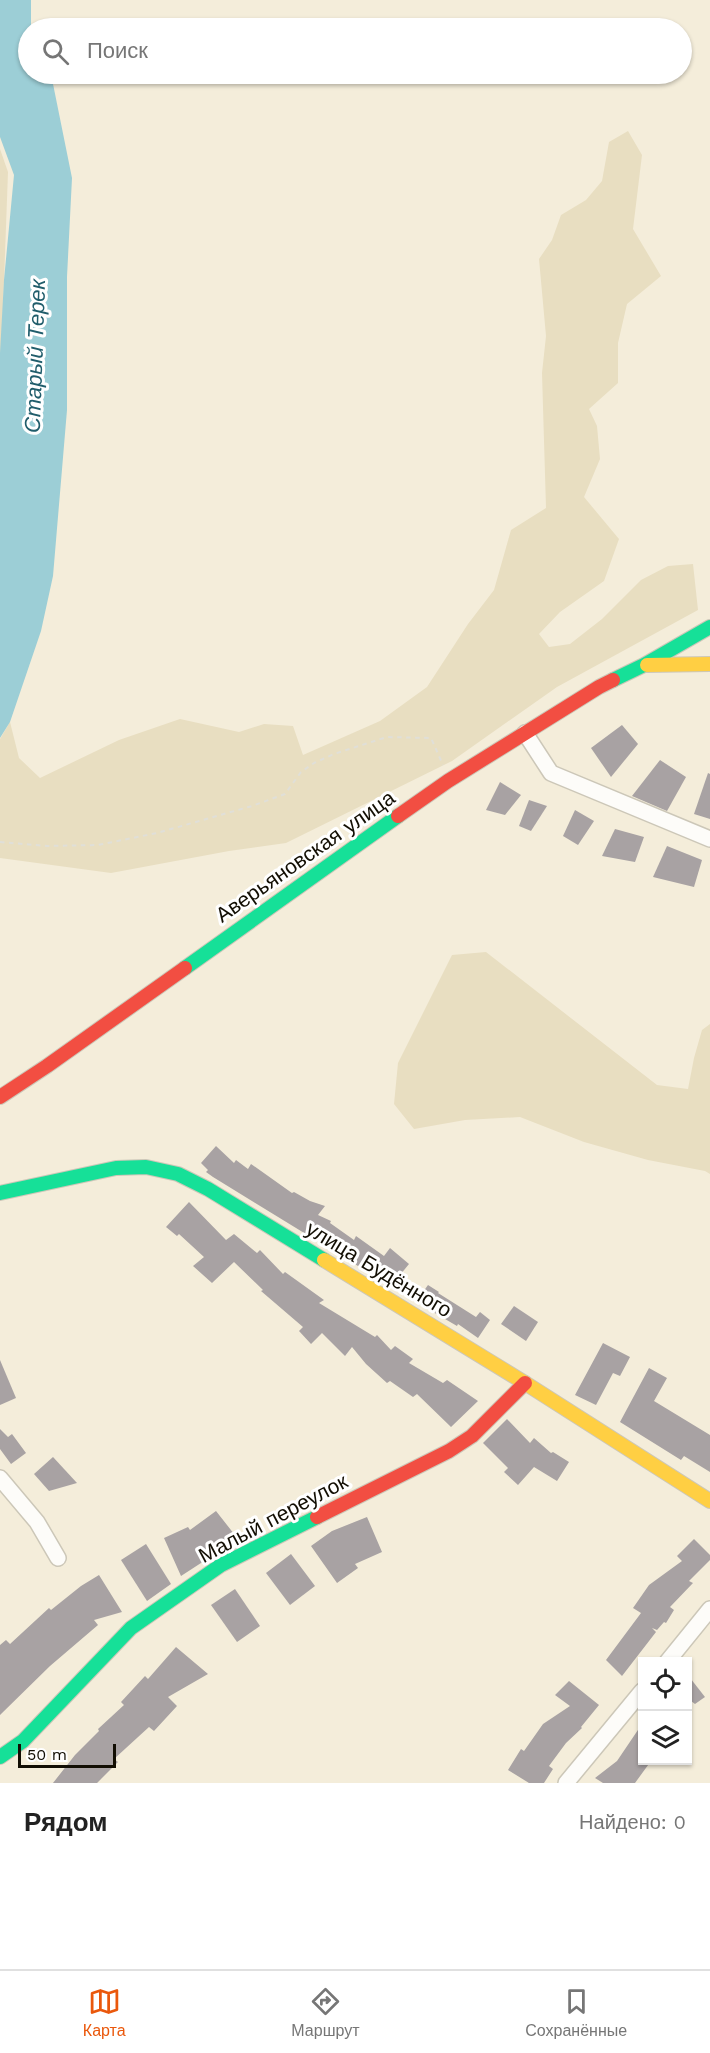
<!DOCTYPE html>
<html lang="ru">
<meta charset="utf-8">
<style>
body{margin:0;font-family:"Work Sans",sans-serif;background:#f2f2f2;color:#222}
.controls{position:absolute;right:18px;bottom:18px;display:grid;overflow:hidden;border-radius:0px;box-shadow:0 2px 4px #0004}
.controls button{width:54px;height:54px;display:grid;place-items:center;padding:0;border:0;border-bottom:2px solid #e0e0e0;background:#fff;color:#222;font:30px sans-serif}
.scale{position:absolute;left:18px;bottom:15px;width:98px;box-sizing:border-box;padding-left:6px;border:3px solid #120e03;border-top:0;font-size:16px;line-height:21px;white-space:nowrap;color:#120e03;-webkit-text-stroke:4px #fff;paint-order:stroke}
.list{margin:0;padding:0;list-style:none}
h2{display:flex;justify-content:space-between;align-items:center;height:78px;margin:0;padding:0 24px;font-size:26px}
h2 small{font-size:20px;font-weight:400;color:#767676}
.icon{flex:none;width:33px;height:33px;fill:none;stroke:currentColor;stroke-width:2;stroke-linecap:round;stroke-linejoin:round}
.map{position:relative;flex:none;width:710px;height:1783px;overflow:hidden}
.search{position:absolute;background:#fff;box-shadow:0 2px 4px #0004;left:18px;right:18px;top:18px;height:66px;display:flex;align-items:center;gap:15px;box-sizing:border-box;padding:0 21px;border-radius:33px;color:#767676;font-size:22px}
.sheet{height:186px;background:#fff}
nav{display:flex;justify-content:space-around;align-items:center;box-sizing:border-box;height:84px;border-top:2px solid #e0e0e0;background:#fff;font-size:16px;color:#767676}
nav a{display:grid;justify-items:center;gap:3px}
nav .on{color:#ea580c}
.map>svg:first-child{display:block}
.green{fill:#e8dec1}
.water{fill:#9cced6}
.building{fill:#a8a2a3}
.lines{fill:none;stroke-linecap:round;stroke-linejoin:round}
.street-casing{stroke:#ccc7b8;stroke-width:18}
.fast-casing{stroke:#ccc7b8;stroke-width:16}
.slow-casing{stroke:#ccc7b8;stroke-width:16}
.jam-casing{stroke:#ccc7b8;stroke-width:16}
.path{stroke:#e0dfd8;stroke-width:2;stroke-dasharray:4.5 4.5;stroke-linecap:butt}
.street{stroke:#fdfcf9;stroke-width:15}
.fast{stroke:#16e098;stroke-width:14}
.slow{stroke:#ffcf43;stroke-width:14}
.jam{stroke:#f24e42;stroke-width:14}
.labels{text-anchor:middle;dominant-baseline:central;stroke-width:6;stroke-linejoin:round;paint-order:stroke}
.street-label{font-size:21px;fill:#120e03;stroke:#fff}
.water-label{font-size:22px;font-style:italic;fill:#205d6b;stroke:#fff}
</style>
<div class="map">
<svg width="710" height="1783" viewBox="0 0 710 1783">
<rect width="100%" height="100%" fill="#f4edda"/>
<g class="green">
<path d="M628,131L642,155L633,229L661,276L627,304L618,343V383L589,409L597,426L600,459L584,497L619,539L604,581L560,612L539,634L549,647L570,644L602,619L641,580L668,566L693,564L698,610L557,687L452,761L286,843L229,851L111,873L0,858V739L10,722L19,758L40,778L119,740L180,719L239,732L264,724L293,726L303,755L380,721L427,687L468,624L494,590L511,530L546,508L542,373L546,336L539,259L552,240L561,215L586,200L602,181L609,142Z"/>
<path d="M0,149L8,172L0,391Z"/>
<path d="M486,952L657,1085L688,1089L694,1058L702,1030L710,1024V1174L705,1171L648,1160L584,1142L520,1117L465,1120L414,1129L394,1104L398,1063L452,955Z"/>
</g>
<path class="water" d="M0,0H31V28H28V74H51L72,178L67,277V410L53,576L41,631L10,722L0,738V353L4,280L14,175L0,137Z"/>
<g class="building">
<path d="M622,725L638,744L611,777L591,748Z"/>
<path d="M660,760L686,777L667,811L632,796Z"/>
<path d="M708,773L710,774V819L694,814Z"/>
<path d="M500,782L521,795L505,815L486,810Z"/>
<path d="M529,800L547,806L531,831L519,826Z"/>
<path d="M575,810L594,821L578,845L563,836Z"/>
<path d="M615,829L644,837L635,862L602,856Z"/>
<path d="M667,846L702,860L694,887L653,877Z"/>
<path d="M216,1146L234,1163L236,1160L248,1169L251,1164L292,1193L294,1192L310,1201L325,1206L318,1215L331,1221L330,1223L354,1240L356,1236L384,1256L390,1248L409,1264L391,1286L360,1265L358,1266L213,1177L206,1172L208,1170L201,1163Z"/>
<path d="M189,1202L226,1240L234,1234L257,1253L260,1250L283,1274L285,1272L324,1300L319,1303L375,1337L377,1335L391,1350L395,1346L413,1359L409,1363L443,1383L447,1380L478,1401L451,1427L417,1394L413,1397L390,1381L387,1383L366,1364L352,1347L345,1356L322,1333L311,1344L299,1331L303,1327L261,1291L263,1290L234,1262L212,1283L193,1266L204,1257L179,1234L177,1236L166,1227Z"/>
<path d="M428,1285L439,1292L438,1293L476,1317L480,1312L490,1320L478,1338L458,1324L457,1326L416,1302Z"/>
<path d="M514,1306L538,1322L526,1341L501,1324Z"/>
<path d="M603,1343L630,1357L620,1376L613,1373L596,1405L575,1395Z"/>
<path d="M0,1360L16,1398L0,1405Z"/>
<path d="M649,1368L667,1378L654,1401L710,1435V1472L684,1456L681,1460L620,1422Z"/>
<path d="M507,1419L530,1443L534,1438L551,1453L553,1452L569,1462L557,1481L534,1467L518,1485L504,1472L508,1468L483,1443Z"/>
<path d="M0,1429L8,1437L12,1434L26,1453L11,1464L0,1449Z"/>
<path d="M53,1457L77,1483L49,1491L34,1474Z"/>
<path d="M216,1511L238,1539L181,1576L164,1538L188,1527L190,1530Z"/>
<path d="M367,1517L382,1552L355,1564L358,1568L337,1583L311,1546L332,1531Z"/>
<path d="M694,1539L710,1555V1560L689,1581L693,1583L670,1607L674,1610L666,1623L664,1622L657,1630L652,1628L656,1632L622,1676L606,1660L641,1613L633,1608L649,1585L682,1561L677,1556Z"/>
<path d="M146,1544L171,1584L147,1601L121,1560Z"/>
<path d="M291,1554L315,1586L290,1605L266,1573Z"/>
<path d="M99,1575L122,1612L94,1620L98,1625L50,1666L0,1715V1645L6,1640L10,1644L49,1608L51,1610L81,1586Z"/>
<path d="M235,1589L260,1626L237,1642L211,1605Z"/>
<path d="M176,1647L208,1674L168,1697L177,1706L154,1731L149,1727L114,1759L118,1762L97,1783H53L75,1755L99,1731L98,1729L124,1705L121,1702L145,1676L148,1679Z"/>
<path d="M687,1674L705,1697L695,1704L687,1698Z"/>
<path d="M569,1681L599,1705L581,1727L582,1728L566,1743L549,1766L553,1769L544,1783H529L508,1770L521,1749L524,1751L543,1724L570,1706L555,1695Z"/>
<path d="M642,1724V1761H651L635,1783H603L595,1778L617,1761Z"/>
</g>
<g class="lines">
<g class="street-casing">
<g id="street">
<path d="M525,733L551,773L710,839"/>
<path d="M0,1478L37,1522L58,1558"/>
<path d="M667,1662L710,1609"/>
<path d="M566,1783L642,1691"/>
</g>
</g>
<g class="fast-casing">
<g id="fast">
<path d="M613,680L644,665L710,627"/>
<path d="M185,968L398,816"/>
<path d="M0,1193L116,1168L146,1167L178,1174L208,1189L324,1260"/>
<path d="M0,1757L23,1741L131,1628L221,1565L317,1517"/>
</g>
</g>
<g class="slow-casing">
<g id="slow">
<path d="M647,665L710,664"/>
<path d="M324,1260L525,1383L710,1501"/>
</g>
</g>
<g class="jam-casing">
<g id="jam">
<path d="M398,816L448,781L599,687L613,680"/>
<path d="M0,1097L47,1066L185,968"/>
<path d="M317,1517L449,1451L472,1436L525,1383"/>
</g>
</g>
<path class="path" d="M0,842L47,846L98,845L157,833L252,806L285,794L301,772L314,763L334,754L387,737L431,738L443,765"/>
<use href="#street" class="street"/>
<use href="#fast" class="fast"/>
<use href="#slow" class="slow"/>
<use href="#jam" class="jam"/>
</g>
<g class="labels">
<g class="street-label">
<text transform="translate(305 856) rotate(-35)">Аверьяновская улица</text>
<text transform="translate(379 1269) rotate(31)">улица Будённого</text>
<text transform="translate(273 1518) rotate(-28)">Малый переулок</text>
</g>
<g class="water-label">
<text transform="translate(35 356) rotate(-88)">Старый Терек</text>
</g>
</g>
</svg>
<div class="controls">
<button><svg class="icon" aria-label="locate" viewBox="0 0 24 24"><circle cx="12" cy="12" r="6"/><path d="M12 2v4M12 18v4M2 12h4M18 12h4"/></svg></button>
<button><svg class="icon" aria-label="layers" viewBox="0 0 24 24"><path d="M12 4l9 5-9 5-9-5zM3 14l9 5 9-5"/></svg></button>
</div>
<div class="scale">50 m</div>
<div class="search"><svg class="icon" aria-label="search" viewBox="0 0 24 24"><circle cx="10" cy="10" r="6"/><path d="M15 15l6 6"/></svg>Поиск</div>
</div>
<section class="sheet">
<h2>Рядом<small>Найдено: 0</small></h2>
<ul class="list">
</ul>
</section>
<nav>
<a class="on"><svg class="icon" aria-label="map" viewBox="0 0 24 24"><path d="M3 6l6-2 6 2 6-2v14l-6 2-6-2-6 2zM9 4v14M15 6v14"/></svg>Карта</a>
<a><svg class="icon" aria-label="directions" viewBox="0 0 24 24"><path d="M12 3l9 9-9 9-9-9zM9 14v-3h6M13 9l2 2-2 2"/></svg>Маршрут</a>
<a><svg class="icon" aria-label="saved" viewBox="0 0 24 24"><path d="M7 4h10v16l-5-4-5 4z"/></svg>Сохранённые</a>
</nav>
